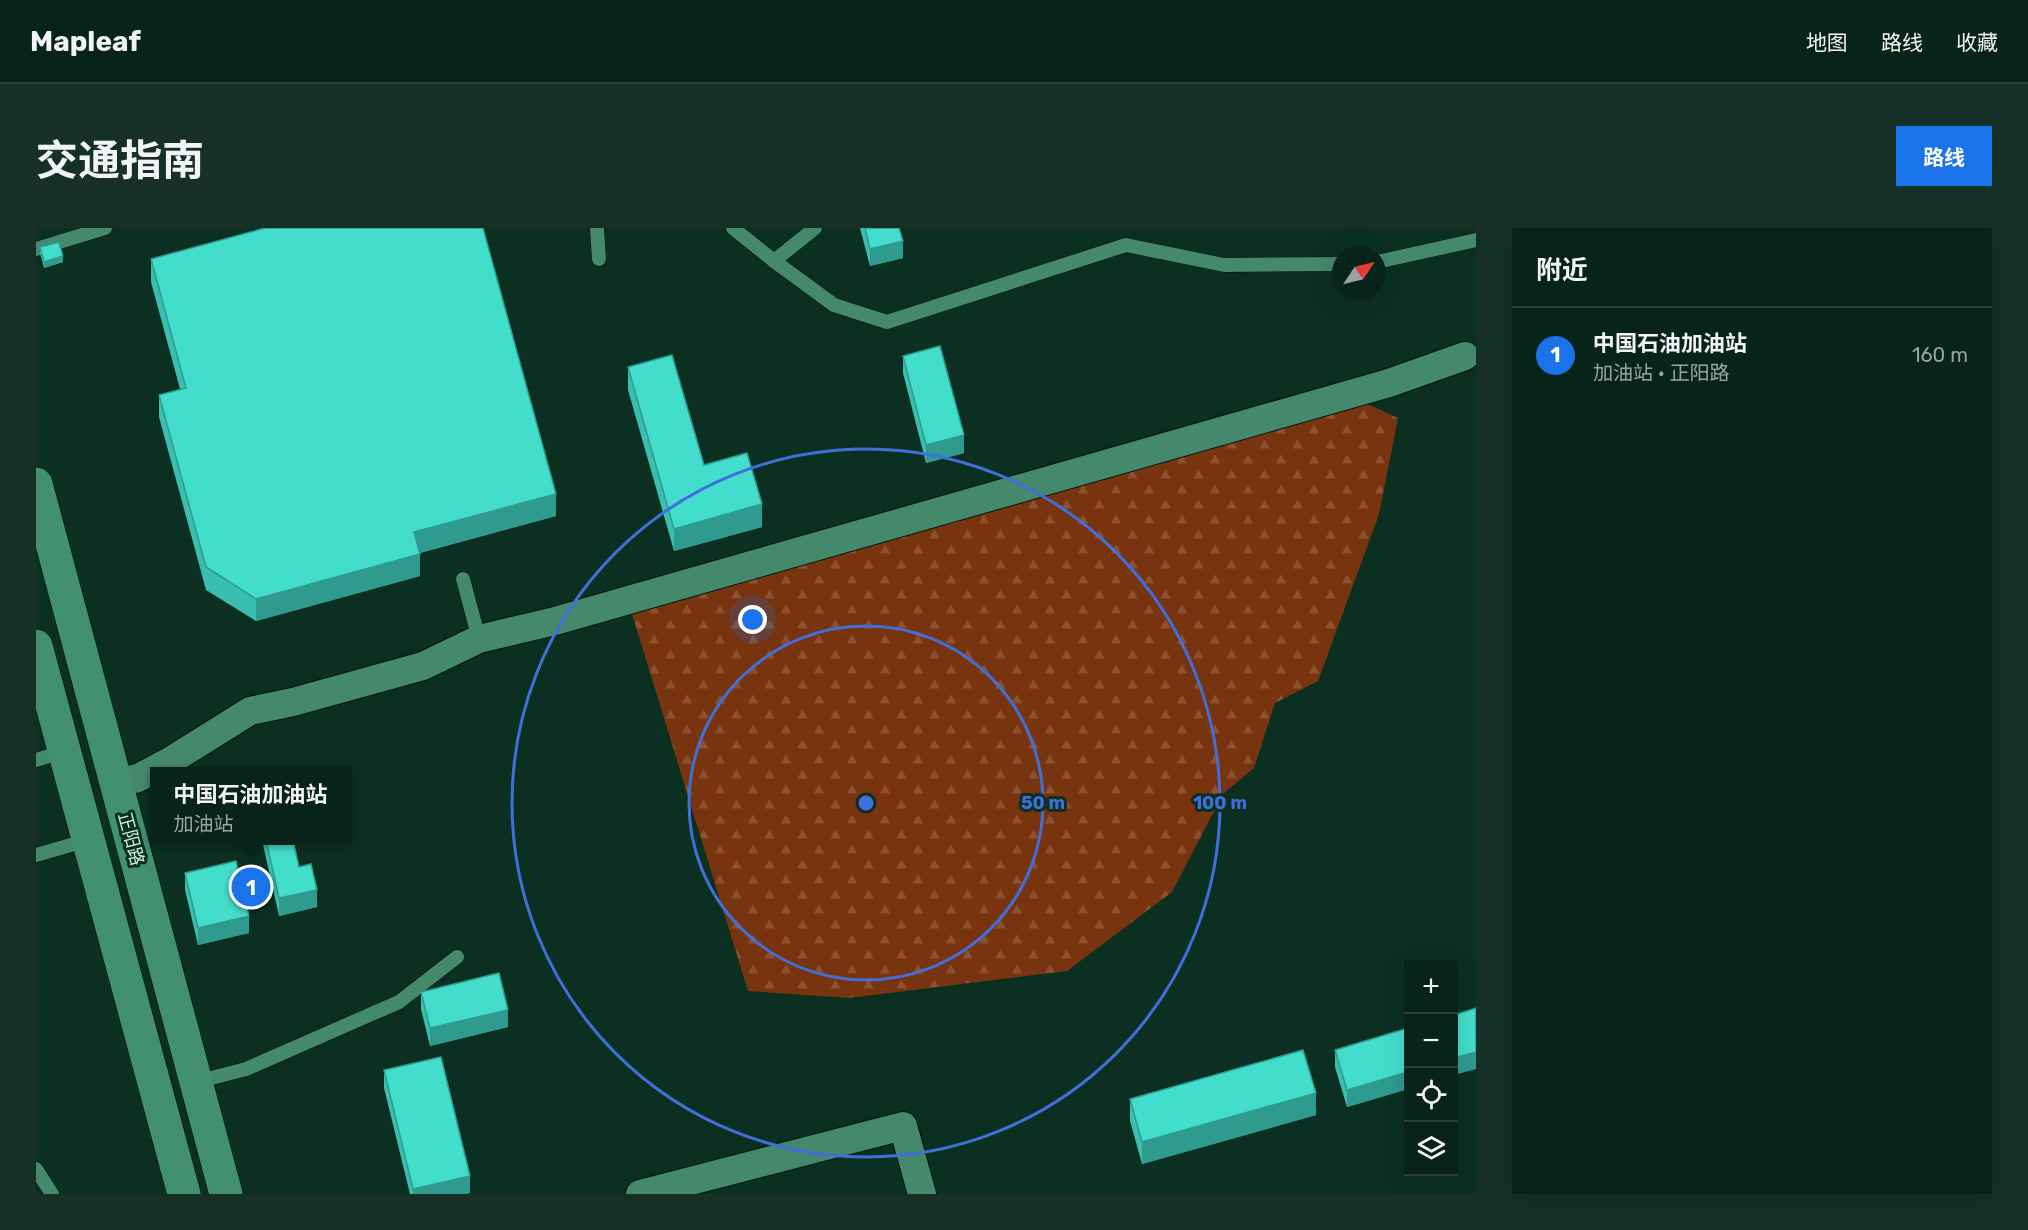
<!DOCTYPE html>
<html lang="zh">
<meta charset="utf-8">
<style>
body{margin:0;font-family:Rubik,"Noto Sans SC",sans-serif;background:#163027;color:#f1f3f6}
.controls{position:absolute;right:18px;bottom:18px;display:grid;overflow:hidden;border-radius:0px;box-shadow:0 6px 24px #0002}
.controls button{width:54px;height:54px;display:grid;place-items:center;padding:0;border:0;border-bottom:2px solid #294139;background:#08241a;color:#f1f3f6;font:30px sans-serif}
.compass{position:absolute;left:1296px;top:18px;width:54px;height:54px;border-radius:50%;background:#08241a;box-shadow:0 6px 24px #0002;rotate:55deg}
.you{position:absolute;left:717px;top:392px;width:21px;height:21px;margin:-15px;border:4px solid #fff;border-radius:50%;background:#1a73e8;box-shadow:0 0 0 9px #1a73e833}
.badge{display:grid;place-items:center;width:39px;height:39px;border-radius:50%;background:#1a73e8;color:#fff;font-size:20px;font-weight:700}
.pin{position:absolute;translate:-50% -50%;border:3px solid #fff;box-shadow:0 2px 6px #0006}
.popup{position:absolute;left:114px;top:539px;width:201px;height:78px;box-sizing:border-box;display:grid;place-content:center;border-radius:0px;background:#08241a;filter:drop-shadow(0 2px 4px #0005);font-size:20px;white-space:nowrap;color:#98a4a2}
.popup b{font-size:22px;color:#f1f3f6}
.popup::after{content:'';position:absolute;left:50%;top:100%;margin-left:-12px;border:12px solid transparent;border-top-color:#08241a}
.list{margin:0;padding:0;list-style:none}
h2{display:flex;justify-content:space-between;align-items:center;height:78px;margin:0;padding:0 24px;font-size:26px}
h2 small{font-size:20px;font-weight:400;color:#98a4a2}
.list li{display:grid;grid-template-columns:39px 1fr auto;gap:18px;align-items:center;box-sizing:border-box;height:96px;padding:0 24px;border-top:2px solid #294139}
.list b{display:block;font-size:22px;white-space:nowrap}
.list p{margin:0;font-size:20px;white-space:nowrap;color:#98a4a2}
.list em{font-size:20px;font-style:normal;color:#98a4a2}
.icon{flex:none;width:33px;height:33px;fill:none;stroke:currentColor;stroke-width:2;stroke-linecap:round;stroke-linejoin:round}
.map{position:relative;flex:none;width:1440px;height:966px;overflow:hidden;border-radius:0px}
header{display:flex;align-items:center;gap:36px;box-sizing:border-box;height:84px;padding:0 30px;background:#08241a;border-bottom:2px solid #294139}
header strong{font-size:28px}
nav{display:flex;gap:33px;margin-inline-start:auto;font-size:21px}
.intro{display:flex;align-items:center;justify-content:space-between;box-sizing:border-box;height:144px;padding:0 36px}
h1{margin:0;font-size:42px}
.button{padding:15px 27px;border-radius:0px;background:#1a73e8;color:#fff;font-size:21px;font-weight:700}
main{display:flex;gap:36px;padding:0 36px}
aside{flex:1;background:#08241a;border-radius:0px;box-shadow:0 6px 24px #0002}
.map>svg:first-child{display:block}
.forest{fill:url(#forest-firs)}
.lines{fill:none;stroke-linecap:round;stroke-linejoin:round}
.lane-casing{stroke:#02160d;stroke-width:15}
.street-casing{stroke:#02160d;stroke-width:30}
.primary-casing{stroke:#02160d;stroke-width:34}
.lane{stroke:#45896c;stroke-width:14}
.street{stroke:#45896c;stroke-width:28}
.primary{stroke:#429070;stroke-width:33}
.wall{fill:#3abeaf}
.shaded-wall{fill:#2f9b8f}
.building{fill:#43ddcc;stroke:#2f9b8f;stroke-width:1.5}
.ring{fill:none;stroke:#416fda;stroke-width:3}
.labels{text-anchor:middle;dominant-baseline:central;stroke-width:6;stroke-linejoin:round;paint-order:stroke}
.street-label{font-size:18px;fill:#cff1e0;stroke:#0b3022}
.centre{fill:#416fda;stroke:#0b3022;stroke-width:3}
.ring-label{font-size:18px;text-anchor:middle;font-weight:bold;fill:#416fda;stroke:#0b3022;stroke-width:6;stroke-linejoin:round;paint-order:stroke}
</style>
<header>
<strong>Mapleaf</strong>
<nav><a>地图</a><a>路线</a><a>收藏</a></nav>
</header>
<div class="intro"><h1>交通指南</h1><a class="button">路线</a></div>
<main>
<div class="map">
<svg width="1440" height="966" viewBox="0 0 1440 966">
<defs>
<pattern id="forest-firs" width="22" height="20" patternUnits="userSpaceOnUse" patternTransform="scale(1.5)"><rect width="22" height="20" fill="#78330f"/><path d="M5 1l3.5 6h-7zM16 11l3.5 6h-7z" fill="#8a5132"/></pattern>
</defs>
<rect width="100%" height="100%" fill="#0b3022"/>
<path class="forest" d="M1323,172L1362,190L1343,286L1282,453L1239,475L1218,540L1187,566L1136,664L1031,743L813,770L712,763L596,386Z"/>
<g class="lines">
<g class="lane-casing">
<g id="lane">
<path d="M561,0L563,31"/>
<path d="M697,0L738,33L798,77L851,94L1090,17L1188,37L1305,36"/>
<path d="M0,21L69,0"/>
<path d="M738,33L779,0"/>
<path d="M1341,34L1440,12"/>
<path d="M427,351L443,411"/>
<path d="M0,532L29,523"/>
<path d="M0,627L52,612"/>
<path d="M160,854L210,841L363,774L421,729"/>
<path d="M0,941L16,966"/>
</g>
</g>
<g class="street-casing">
<g id="street">
<path d="M80,555L102,550L134,533L214,483L257,474L387,438L443,411L519,393L1353,155L1429,128"/>
<path d="M604,966L867,898L886,966"/>
</g>
</g>
<g class="primary-casing">
<g id="primary">
<path d="M0,256L190,966"/>
<path d="M0,418L148,966"/>
</g>
</g>
<use href="#lane" class="lane"/>
<use href="#street" class="street"/>
<use href="#primary" class="primary"/>
</g>
<g class="wall">
<path d="M824,0H863L867,30L834,38Z"/>
<path d="M4,19L27,34L8,40L4,25Z"/>
<path d="M115,31L520,288L384,325V348L220,393L170,362L123,189V167L144,161L115,54Z"/>
<path d="M867,128L928,225L890,235L867,145Z"/>
<path d="M592,139L668,237L726,299L638,323L592,162Z"/>
<path d="M226,612H257L263,639L281,679L243,688Z"/>
<path d="M149,645L213,705L162,717L149,662Z"/>
<path d="M385,764L472,799L394,818L385,781Z"/>
<path d="M1372,800V861L1311,879L1299,839V822Z"/>
<path d="M348,842L434,965L428,966H374L348,860Z"/>
<path d="M1094,871L1280,887L1106,936L1094,893Z"/>
</g>
<g class="shaded-wall">
<path d="M867,13V30L834,38V21Z"/>
<path d="M27,28V34L8,40V34Z"/>
<path d="M928,207V225L890,235V217Z"/>
<path d="M520,266V288L378,326V304Z"/>
<path d="M726,276V299L638,323V301Z"/>
<path d="M384,326V348L220,393V371Z"/>
<path d="M281,662V679L243,688V670Z"/>
<path d="M213,688V705L162,717V700Z"/>
<path d="M472,782V799L394,818V800Z"/>
<path d="M1440,824V841L1418,847V830Z"/>
<path d="M1372,844V861L1311,879V862Z"/>
<path d="M1280,865V887L1106,936V914Z"/>
<path d="M434,948V965L428,966H377V961Z"/>
</g>
<g class="building">
<path d="M229,0H447L520,266L378,304L384,326L220,371L170,339L123,167L150,160L115,31Z"/>
<path d="M829,0H863L867,13L834,21Z"/>
<path d="M23,14L27,28L8,34L4,19Z"/>
<path d="M904,118L928,207L890,217L867,128Z"/>
<path d="M636,127L668,237L711,225L726,276L638,301L592,139Z"/>
<path d="M230,612H257L263,639L275,636L281,662L243,670Z"/>
<path d="M200,633L213,688L162,700L149,645Z"/>
<path d="M463,745L472,782L394,800L385,764Z"/>
<path d="M1440,780V824L1418,830V787Z"/>
<path d="M1372,800V844L1311,862L1299,822Z"/>
<path d="M1267,822L1280,865L1106,914L1094,871Z"/>
<path d="M405,829L434,948L377,961L348,842Z"/>
</g>
<g class="ring">
<circle cx="830" cy="575" r="177"/>
<circle cx="830" cy="575" r="354"/>
</g>
<g class="labels">
<g class="street-label">
<text transform="translate(95 611) rotate(75)">正阳路</text>
</g>
</g>
<circle cx="830" cy="575" r="9" class="centre"/>
<g class="ring-label">
<text x="1007" y="581">50 m</text>
<text x="1184" y="581">100 m</text>
</g>
</svg>
<div class="controls">
<button>+</button>
<button>−</button>
<button><svg class="icon" aria-label="locate" viewBox="0 0 24 24"><circle cx="12" cy="12" r="6"/><path d="M12 2v4M12 18v4M2 12h4M18 12h4"/></svg></button>
<button><svg class="icon" aria-label="layers" viewBox="0 0 24 24"><path d="M12 4l9 5-9 5-9-5zM3 14l9 5 9-5"/></svg></button>
</div>
<svg class="compass" viewBox="-18 -18 36 36"><path d="M0-13l5 13h-10z" fill="#e53935"/><path d="M0 13l5-13h-10z" fill="#98a4a2"/></svg>
<div class="you"></div>
<div class="pin badge" style="left:215px;top:659px">1</div>
<div class="popup"><b>中国石油加油站</b>加油站</div>
</div>
<aside>
<h2>附近<small></small></h2>
<ul class="list">
<li><span class="badge">1</span><div><b>中国石油加油站</b><p>加油站 · 正阳路</p></div><em>160 m</em></li>
</ul>
</aside>
</main>
